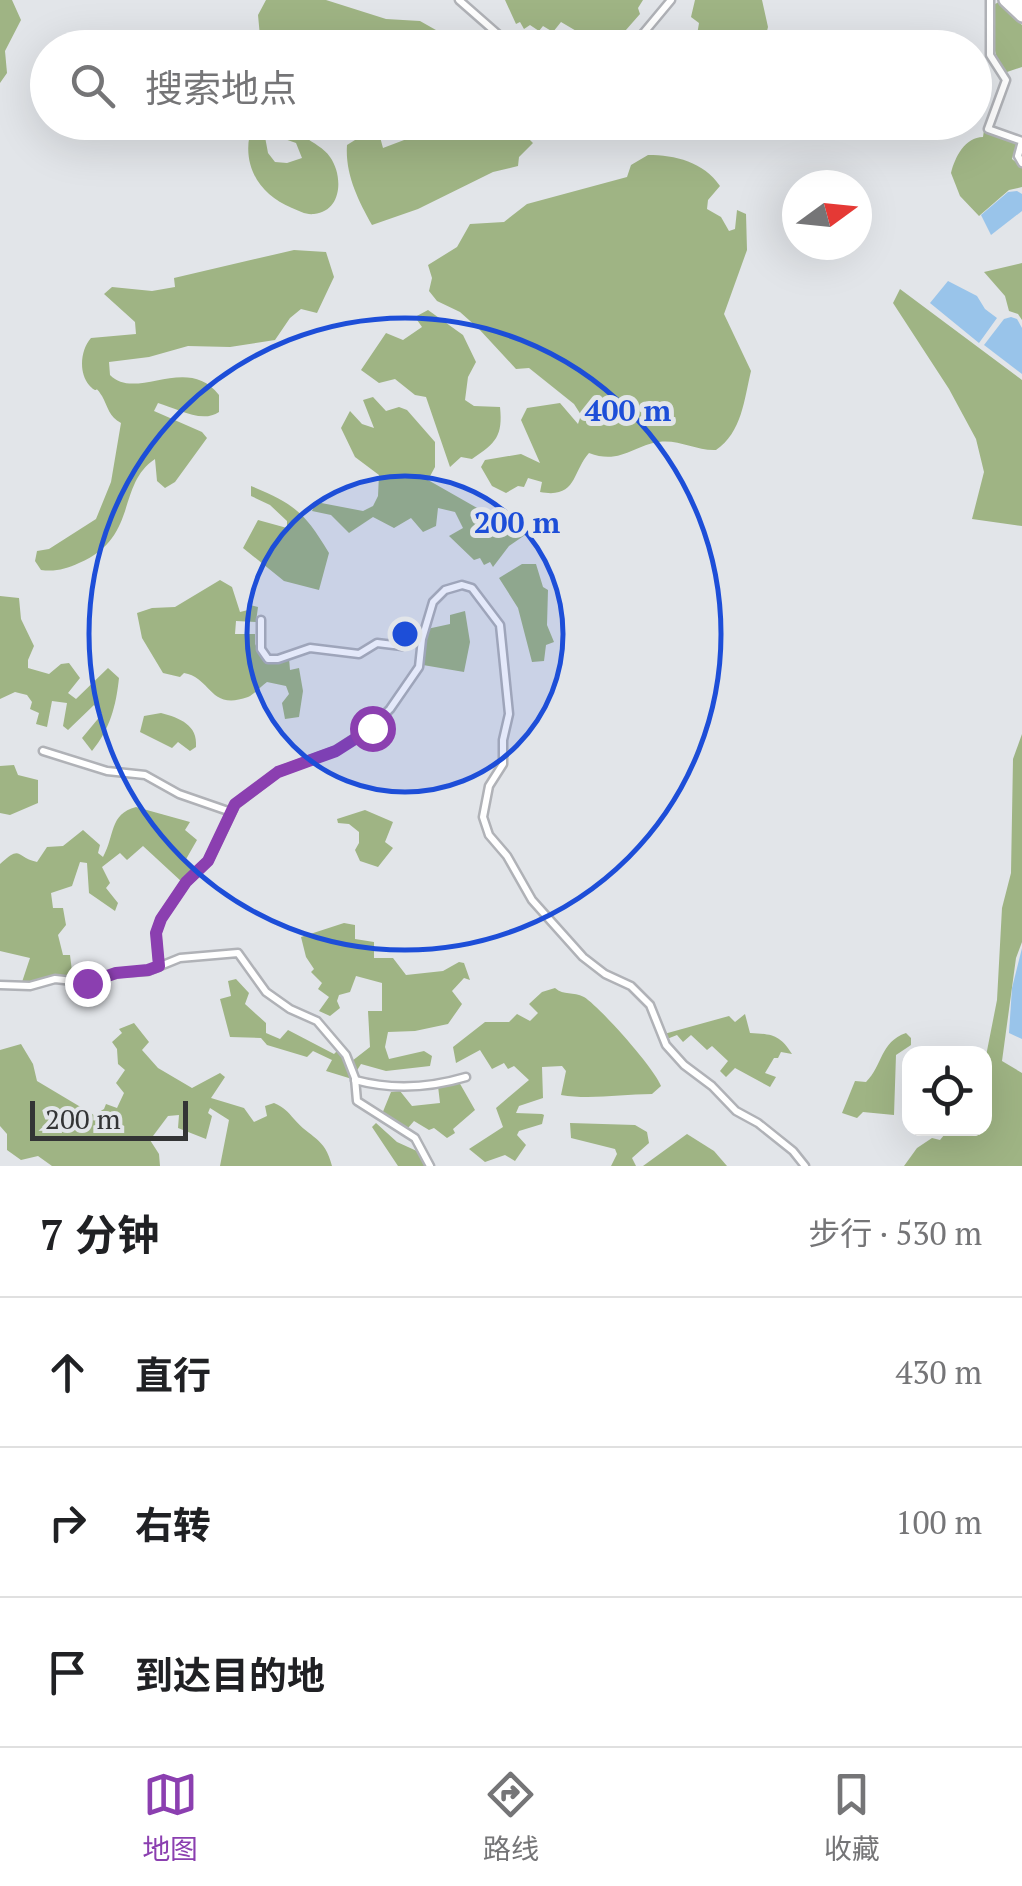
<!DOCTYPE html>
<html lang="zh">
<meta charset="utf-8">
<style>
body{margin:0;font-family:"PT Serif","Noto Sans SC",serif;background:#f2f2f2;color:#202124}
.controls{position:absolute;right:30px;bottom:30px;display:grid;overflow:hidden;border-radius:20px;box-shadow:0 10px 40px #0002}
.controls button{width:90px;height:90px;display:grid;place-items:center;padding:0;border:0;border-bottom:2px solid #e0e0e0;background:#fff;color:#202124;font:50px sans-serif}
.compass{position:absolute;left:782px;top:170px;width:90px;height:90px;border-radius:50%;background:#fff;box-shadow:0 10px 40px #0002;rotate:75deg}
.scale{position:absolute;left:30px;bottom:25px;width:158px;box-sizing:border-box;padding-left:10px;border:5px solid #333435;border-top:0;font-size:28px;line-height:35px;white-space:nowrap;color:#333435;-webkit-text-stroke:8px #e2e5e9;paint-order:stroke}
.stop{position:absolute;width:30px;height:30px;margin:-22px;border:8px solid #8b3fb0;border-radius:50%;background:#fff}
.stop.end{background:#8b3fb0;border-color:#fff;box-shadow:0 2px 10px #0008}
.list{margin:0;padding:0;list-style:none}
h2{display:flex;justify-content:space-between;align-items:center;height:130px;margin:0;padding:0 40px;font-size:42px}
h2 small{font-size:32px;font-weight:400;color:#757577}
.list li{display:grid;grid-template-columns:65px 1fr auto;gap:30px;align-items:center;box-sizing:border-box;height:150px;padding:0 40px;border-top:2px solid #e0e0e0}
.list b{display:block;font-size:38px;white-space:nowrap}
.list em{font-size:32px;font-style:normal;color:#757577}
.icon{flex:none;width:55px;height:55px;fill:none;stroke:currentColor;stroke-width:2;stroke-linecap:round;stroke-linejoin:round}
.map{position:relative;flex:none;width:1022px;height:1166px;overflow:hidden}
.search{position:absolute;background:#fff;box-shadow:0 10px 40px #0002;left:30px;right:30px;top:30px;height:110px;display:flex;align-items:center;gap:25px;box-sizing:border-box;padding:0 35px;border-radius:55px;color:#757577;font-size:38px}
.sheet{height:580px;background:#fff}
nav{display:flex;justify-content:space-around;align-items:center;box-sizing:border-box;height:140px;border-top:2px solid #e0e0e0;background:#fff;font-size:28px;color:#757577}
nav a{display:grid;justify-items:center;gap:5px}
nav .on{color:#8b3fb0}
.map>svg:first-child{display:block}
.forest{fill:#9fb484}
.water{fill:#99c4ea}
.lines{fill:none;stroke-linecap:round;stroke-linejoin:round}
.street-casing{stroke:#b0b2b7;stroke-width:11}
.primary-casing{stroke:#b0b2b7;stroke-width:16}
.street{stroke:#fff;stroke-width:6}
.primary{stroke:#fff;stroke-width:11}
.route{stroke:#8b3fb0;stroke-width:12}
.ring{fill:none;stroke:#1d4ed8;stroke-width:5}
.centre{fill:#1d4ed8;stroke:#e2e5e9;stroke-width:5}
.ring-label{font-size:30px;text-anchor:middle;font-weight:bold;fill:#1d4ed8;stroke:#e2e5e9;stroke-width:10;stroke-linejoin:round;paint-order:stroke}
</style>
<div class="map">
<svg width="1022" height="1166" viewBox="0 0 1022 1166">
<rect width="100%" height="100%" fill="#e2e5e9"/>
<g class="forest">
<path d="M0,0H12L21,20L5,51L7,73L0,83Z"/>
<path d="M266,0H326L386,19L420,21L466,47H261L258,15Z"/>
<path d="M505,0H643L638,8L640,14L611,47H586L573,41L578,32L561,22L553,32L543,26L539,31L530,25L524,29L520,22L516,24Z"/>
<path d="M695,0H762L768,27L763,47H695L699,23L691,17Z"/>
<path d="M999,2L1022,25V67L1004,73C990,50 993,30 995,4Z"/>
<path d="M279,123H304L305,137C313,143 324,148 330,157C343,175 343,211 314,214C306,215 299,211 292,208C257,194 239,161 253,124L263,126L268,153L275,162L287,163L302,158L296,143L279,137Z"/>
<path d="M369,123H392L377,126L383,148L449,123H526L523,133L533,143L519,157L518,166L493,172L418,209L372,225C358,200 345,174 347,145L355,140L359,128Z"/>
<path d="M984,130L1017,142L1012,159L1022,167V187L1009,190L979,216L960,196L951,173C955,157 965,137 983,137Z"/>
<path d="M648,155C675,155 704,162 720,186L708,200L707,209L721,217L729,231L735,229L737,210L746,214L747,250L724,314L751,371C744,400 742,432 716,450C697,451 678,439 659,442C634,445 620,465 589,453C572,472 577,499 540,492L542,482L528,478L524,487L518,486L506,493L492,486L481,467L485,460L521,454L540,463L521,420L527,408L560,403L578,424L581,415L574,404L529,368L516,369L479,329L460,312L437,301L429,291L432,278L428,265L457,247L470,224L504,222L527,204L627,177L631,165Z"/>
<path d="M294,250L326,252L334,277L317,313L301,309L290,318L275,340L230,347L188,346L149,357L109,362L110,375C136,402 187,353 219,395V412C202,424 176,408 158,403L154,411L202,432L207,438L175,482L165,488L157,481L155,459C116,485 139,538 79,563C66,569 55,572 41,570L35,561L37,551L49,549L96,519L111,482L121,423C109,417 108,407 102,396C93,382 100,397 89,385C78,372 81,349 91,338L136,334L135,322L104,294L112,287L152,291L175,287L174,278Z"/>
<path d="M1022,263V320L1018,314L1009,311L1005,296L984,272Z"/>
<path d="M900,289L1022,380V526L972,519L984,472L976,439L949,389L893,303Z"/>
<path d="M428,310L463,335L476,362L468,377L465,400L474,406L500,407C503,436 496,443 472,459L461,457L450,467L426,397L415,395L395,379L379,383L361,370L386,333L403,340L422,327L415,317Z"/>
<path d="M373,397L386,411L399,407L407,410L435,442V467L428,480L493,517L525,522V535L509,546L493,567L490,562L484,565L480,558L474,560L449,536L463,528L455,512L438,508L436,526L423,532L411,518L394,528L373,517L349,533L331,515L312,511L316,502L363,511L373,506L378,496L379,475L355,457L341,428L350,411L362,424L374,428L363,400Z"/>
<path d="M251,486C295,504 305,513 329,553L319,590L284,581L243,548L258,520L287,528V521L270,505L251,496Z"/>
<path d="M522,564H536L543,587L548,590L547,625L554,642L546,645L544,661L532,662L518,608L499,578Z"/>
<path d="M220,580L232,587L240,612L248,610L250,605L258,607L256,622L236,621L235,634H255V644L265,661L289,658L290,670L299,668L303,691L299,717L285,719L282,703L289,694L286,686L267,682C261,686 255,694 248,697C209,711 212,678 184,673L180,677L163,673L142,638L137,613L152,608L175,607Z"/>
<path d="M0,596L19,598L21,619L34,646L28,660V668L49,674L61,664L69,663L80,678L68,693L76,699L108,668L119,678C116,706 110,729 92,751L82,738L102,714L94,705L68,730L63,726L67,703L52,701L47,727L36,724L39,713L30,709L32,702L27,695L15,692L0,699Z"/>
<path d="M465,611L470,642L464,672L423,665L427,629L450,624V615Z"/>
<path d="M161,713C180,718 198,725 196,747L190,751L178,742L172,748L140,732L144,716Z"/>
<path d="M1022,734V942L1016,958L1002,1061L1022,1073V1166H904L917,1148L932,1138L940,1140L949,1129L984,1128L985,1061L997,1000L1002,908L1011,873L1013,759Z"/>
<path d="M14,765L18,775L38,780V803L10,815L0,813V766Z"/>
<path d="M136,807L190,822L185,830L197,840L185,861L195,872L182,882L143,846L127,860L120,853L102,867L110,883L106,888L118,903L115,911L89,893L87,863L80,862L72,886L51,893L53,908H63L66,925L58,935L63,955H70L73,979C50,976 41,984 22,982L30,958L0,951V864C22,844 15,857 37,862L47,847L63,846L83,830L100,845L98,853L103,857C115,836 109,814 136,807Z"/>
<path d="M365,810L393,822L385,842L393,848L378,867L360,861L355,850L359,843V832L349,824L338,823L337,819Z"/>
<path d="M344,923L355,925V939L374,942V958H393L406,975L443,971L459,962L464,963L470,980L464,978L452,991L462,1004L448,1024L415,1031L388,1032L385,1047L389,1059L424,1051L432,1056L430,1066L386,1071L361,1064L356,1072L352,1061L370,1047L368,1011H382V983L356,976L350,992L339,995L337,1001L340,1008L330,1016L319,1011L329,997L318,989L322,983L311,972L314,969L306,957L301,937Z"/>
<path d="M236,979L249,993L245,1004L266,1023V1033L280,1039L288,1030L334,1054L338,1050L345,1058L352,1079L326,1071L332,1060L313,1051L307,1057L267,1045L261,1038L230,1037L220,999L231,996L228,981Z"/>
<path d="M555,988C564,996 573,991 584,997C600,1007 655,1069 661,1086L652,1094C621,1094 591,1100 561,1095L566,1071L562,1066L542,1067L543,1098L519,1106L516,1113L542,1114L544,1115L542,1124L519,1131L517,1135L526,1145L515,1161L505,1155L485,1162L469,1149L503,1127L496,1108L529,1080L514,1066L508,1069L504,1063L492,1069L480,1050L456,1063L453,1047L485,1022H509L517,1014L530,1021L538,1013L529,1004L542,992Z"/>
<path d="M745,1014L750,1033C773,1034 780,1035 792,1054L781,1052L778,1058H774L765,1073L776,1077L770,1087L735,1068L726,1077L720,1071L728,1061L712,1046L707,1050L691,1035L683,1042L677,1035L667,1039L664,1034L729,1016L735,1022Z"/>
<path d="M134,1023L149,1042L142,1050L158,1068L192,1088L220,1073L225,1077L211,1098L244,1108L254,1122L267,1116L265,1106L274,1103C285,1108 287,1111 294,1119C310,1138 325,1137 332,1166H220L229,1120L210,1108L208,1113L212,1116L206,1139L178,1128L179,1115L168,1116L150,1140L159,1154L160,1166H52L38,1156L21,1160L7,1150V1134L0,1126V1050L21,1044L33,1064L37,1081L94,1115L104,1109L106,1104L117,1108L124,1093L116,1083L125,1070L118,1064L117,1049L112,1042L122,1033L119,1029Z"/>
<path d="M906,1033L911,1038V1045L896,1055L894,1115L863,1112L857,1118L842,1113L855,1081L866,1082C883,1065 880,1042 906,1033Z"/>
<path d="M459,1082L475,1110L453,1129L455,1133L447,1138L434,1128L429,1130L414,1121L408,1128L382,1114L391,1092L400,1091L412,1106L440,1103L438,1086Z"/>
<path d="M376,1123L397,1142L419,1152L427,1166H398L372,1127Z"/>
<path d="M570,1123L635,1125L647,1132L649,1143L632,1158L636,1166H611L617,1154L615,1149L571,1138Z"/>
<path d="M687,1134L714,1151L727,1166H643Z"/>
</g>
<g class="water">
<path d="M1017,191L1022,194V211L991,235L981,215L1008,192Z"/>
<path d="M948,281L977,296L985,309L997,318L979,343L930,303Z"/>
<path d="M1011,317L1017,319L1022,328V374L984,345L1004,319Z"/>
<path d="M1022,948V1039L1009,1033L1012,988Z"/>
</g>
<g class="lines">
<g class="street-casing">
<g id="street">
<path d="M459,0L508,43L524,48"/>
<path d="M990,0V55L1006,80L988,129L1022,141L1018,156L1022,163"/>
<path d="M631,48L671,0"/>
<path d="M261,620V649L268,659H278L310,648L359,654L377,643L402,646L421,640"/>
<path d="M43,751L107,771L145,775L179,794L231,812"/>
<path d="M159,966L156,933L161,919L186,882L208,861L235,805L278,772L335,751L371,728L390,709L419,667L422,639L433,602L445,590L462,585L472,588L500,625L509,714L503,740V764L489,786L483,817L489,835L507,856L532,900L583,957L605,974L631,986L650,1005L666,1045L684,1065L712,1086L736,1111L758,1123L793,1151L805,1166"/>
<path d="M0,985L30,986L55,979L91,983L115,973L148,971L180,958L238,953L266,992L290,1009L317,1021L346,1055L355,1078L357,1101L415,1138L430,1166"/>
<path d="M355,1080C392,1090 429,1088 466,1077"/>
</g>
</g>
<g class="primary-casing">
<g id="primary">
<path d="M1005,0L1022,16"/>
<path d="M1017,0L1022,5"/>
</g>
</g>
<use href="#street" class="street"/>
<use href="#primary" class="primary"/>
</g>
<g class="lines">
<path class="route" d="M87,983L116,973L148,970L159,966L156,933L161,919L186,882L208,861L235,804L278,772L336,751L372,728"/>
</g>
<circle cx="405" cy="634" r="158" fill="#1d4ed8" fill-opacity=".12"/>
<g class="ring">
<circle cx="405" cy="634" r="158"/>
<circle cx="405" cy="634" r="316"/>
</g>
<circle cx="405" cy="634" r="15" class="centre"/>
<g class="ring-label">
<text x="628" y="421">400 m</text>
<text x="517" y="533">200 m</text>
</g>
</svg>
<div class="controls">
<button><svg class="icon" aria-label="locate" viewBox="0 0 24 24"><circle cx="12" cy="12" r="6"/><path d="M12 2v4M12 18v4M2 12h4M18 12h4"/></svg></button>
</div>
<svg class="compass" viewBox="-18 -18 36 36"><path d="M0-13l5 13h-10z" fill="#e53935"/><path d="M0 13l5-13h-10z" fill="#757577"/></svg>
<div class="scale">200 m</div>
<div class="stop" style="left:372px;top:728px"></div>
<div class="stop end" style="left:87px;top:983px"></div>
<div class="search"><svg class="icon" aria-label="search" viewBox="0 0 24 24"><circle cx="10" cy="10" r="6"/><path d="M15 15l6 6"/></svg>搜索地点</div>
</div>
<section class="sheet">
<h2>7 分钟<small>步行 · 530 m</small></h2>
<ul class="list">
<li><svg class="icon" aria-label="ahead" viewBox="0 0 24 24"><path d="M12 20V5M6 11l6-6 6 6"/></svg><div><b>直行</b></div><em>430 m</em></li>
<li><svg class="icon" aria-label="right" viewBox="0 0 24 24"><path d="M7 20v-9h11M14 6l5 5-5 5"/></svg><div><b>右转</b></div><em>100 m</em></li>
<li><svg class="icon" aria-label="arrive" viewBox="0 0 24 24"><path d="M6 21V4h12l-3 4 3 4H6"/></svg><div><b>到达目的地</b></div></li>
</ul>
</section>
<nav>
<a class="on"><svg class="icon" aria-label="map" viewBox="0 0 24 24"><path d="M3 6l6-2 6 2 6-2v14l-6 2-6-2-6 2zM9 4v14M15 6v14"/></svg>地图</a>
<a><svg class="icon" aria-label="directions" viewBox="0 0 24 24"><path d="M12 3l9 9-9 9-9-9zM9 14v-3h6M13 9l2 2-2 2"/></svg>路线</a>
<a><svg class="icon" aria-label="saved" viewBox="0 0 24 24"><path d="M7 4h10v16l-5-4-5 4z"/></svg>收藏</a>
</nav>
